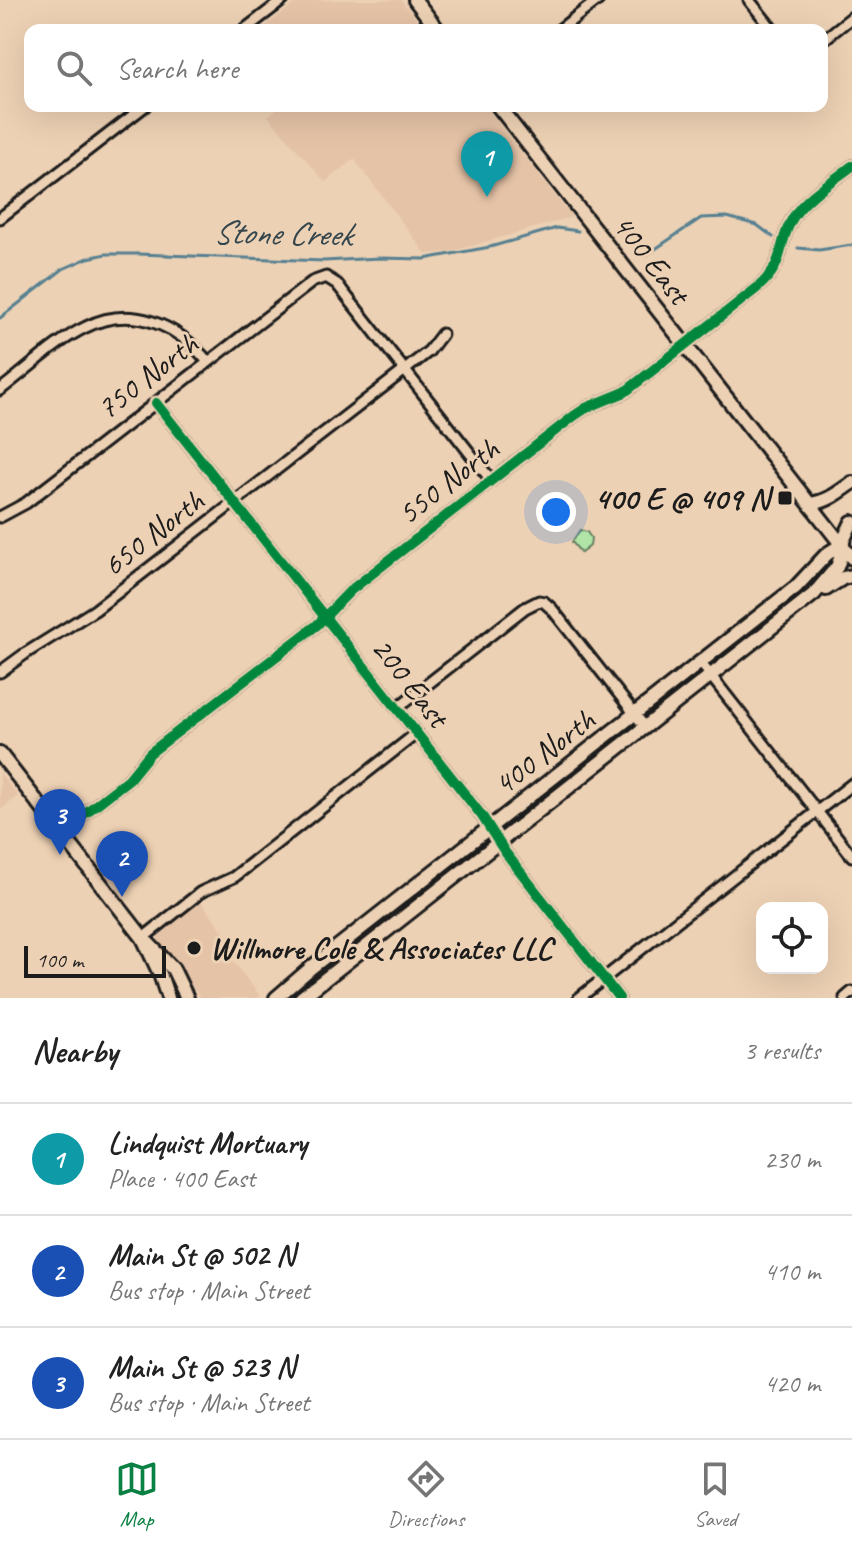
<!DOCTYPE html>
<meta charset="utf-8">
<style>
body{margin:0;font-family:Caveat,sans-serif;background:#f6f6f6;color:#222}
.controls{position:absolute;right:24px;bottom:24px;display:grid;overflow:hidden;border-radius:16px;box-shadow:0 8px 32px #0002}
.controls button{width:72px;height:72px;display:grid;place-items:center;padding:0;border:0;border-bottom:2px solid #e0e0e0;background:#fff;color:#222;font:40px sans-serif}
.scale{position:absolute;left:24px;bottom:20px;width:142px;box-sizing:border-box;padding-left:8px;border:4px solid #1c1c1c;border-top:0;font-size:22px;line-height:28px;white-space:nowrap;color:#1c1c1c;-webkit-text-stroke:6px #edd1b4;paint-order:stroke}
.you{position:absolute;left:556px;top:512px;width:28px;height:28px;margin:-20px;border:6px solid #fff;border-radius:50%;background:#1a73e8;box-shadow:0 0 0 12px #1a73e833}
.badge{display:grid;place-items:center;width:52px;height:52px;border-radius:50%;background:#0b8043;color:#fff;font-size:26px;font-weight:700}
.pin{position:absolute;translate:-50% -66px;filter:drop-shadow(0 2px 4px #0008)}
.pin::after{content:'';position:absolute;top:42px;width:28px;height:24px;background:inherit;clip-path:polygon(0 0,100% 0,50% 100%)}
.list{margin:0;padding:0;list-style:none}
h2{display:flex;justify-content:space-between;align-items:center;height:104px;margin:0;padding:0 32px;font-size:34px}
h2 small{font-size:26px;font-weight:400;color:#767676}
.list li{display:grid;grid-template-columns:52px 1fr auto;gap:24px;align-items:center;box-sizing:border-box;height:112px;padding:0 32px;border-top:2px solid #e0e0e0}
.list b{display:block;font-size:30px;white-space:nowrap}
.list p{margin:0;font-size:26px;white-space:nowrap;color:#767676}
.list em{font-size:26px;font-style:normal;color:#767676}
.icon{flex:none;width:44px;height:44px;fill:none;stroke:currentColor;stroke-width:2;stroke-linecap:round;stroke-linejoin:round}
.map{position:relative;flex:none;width:852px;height:998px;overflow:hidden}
.search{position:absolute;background:#fff;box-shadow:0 8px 32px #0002;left:24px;right:24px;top:24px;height:88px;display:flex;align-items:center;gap:20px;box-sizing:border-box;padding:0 28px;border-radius:16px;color:#767676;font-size:30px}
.sheet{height:440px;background:#fff}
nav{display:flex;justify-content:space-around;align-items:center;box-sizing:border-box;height:112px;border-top:2px solid #e0e0e0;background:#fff;font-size:22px;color:#767676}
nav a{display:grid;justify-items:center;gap:4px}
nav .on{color:#0b8043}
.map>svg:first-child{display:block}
.built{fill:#e5c3a7}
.green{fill:#b1e5a7;stroke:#668062;stroke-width:2}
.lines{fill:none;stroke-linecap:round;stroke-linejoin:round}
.stream{stroke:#578091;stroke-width:3}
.minor-casing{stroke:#1c1c1c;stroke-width:15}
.secondary-casing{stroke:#1c1c1c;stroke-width:18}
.minor{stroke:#edd1b4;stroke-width:9}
.secondary{stroke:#edd1b4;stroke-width:12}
.cycleway-casing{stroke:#edd1b4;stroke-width:15}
.cycleway{stroke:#00873e;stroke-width:10}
.poi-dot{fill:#1c1c1c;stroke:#edd1b4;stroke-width:3}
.labels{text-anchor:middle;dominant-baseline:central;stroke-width:6;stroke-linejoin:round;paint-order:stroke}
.street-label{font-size:32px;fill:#1c1c1c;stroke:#edd1b4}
.poi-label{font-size:32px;font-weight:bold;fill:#1c1c1c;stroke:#edd1b4;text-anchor:end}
.water-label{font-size:34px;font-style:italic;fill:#34464d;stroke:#edd1b4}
</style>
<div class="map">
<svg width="852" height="998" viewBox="0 0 852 998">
<rect width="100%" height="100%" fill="#edd1b4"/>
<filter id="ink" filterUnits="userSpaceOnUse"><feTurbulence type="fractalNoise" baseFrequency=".0125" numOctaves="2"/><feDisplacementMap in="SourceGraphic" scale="16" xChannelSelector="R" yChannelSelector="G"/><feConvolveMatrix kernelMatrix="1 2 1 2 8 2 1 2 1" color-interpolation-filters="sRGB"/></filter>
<g filter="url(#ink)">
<g class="built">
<path d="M299,0H401L425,30H260Z"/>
<path d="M281,106H485L572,217L450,252L426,254L354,159L325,182L268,116Z"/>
<path d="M0,773L18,796L0,810Z"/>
<path d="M200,901L237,949L229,956L260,996L258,998H201L158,942V935Z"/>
</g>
<path class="green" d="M580,530L587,532L591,538L590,546L581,553L572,542Z"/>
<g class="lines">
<g class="stream">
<path d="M798,248L819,250L852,245"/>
<path d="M645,256L701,218L727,217L757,225L773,237"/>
<path d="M0,318L63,269L88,258L106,254H138L324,261L380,258L424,259L490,247L557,228L578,231"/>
</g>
<g class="minor-casing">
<g id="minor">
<path d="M749,0L773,30"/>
<path d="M244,30L283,0"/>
<path d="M559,30L598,0"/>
<path d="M822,41L852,17"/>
<path d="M0,218L145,106"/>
<path d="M0,390C27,370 56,341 86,327C132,304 178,325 208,362"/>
<path d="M156,403L482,816L505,852L619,998"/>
<path d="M0,517L26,503L312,282L326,277L337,284L491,480"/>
<path d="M700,662L852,856"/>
<path d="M0,672L26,653L95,610L405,370L429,351L442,334"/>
<path d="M397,708L525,608L539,601L544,602L552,609L645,727"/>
<path d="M61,832L129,779L150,753L317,625L351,590L574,416L586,408L625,392L757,288C788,262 776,243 794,216C807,196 833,181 852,166"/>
<path d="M143,938L201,892L234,877L417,733"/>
<path d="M579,998L852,784"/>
<path d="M845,998L852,992"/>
</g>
</g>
<g class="secondary-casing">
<g id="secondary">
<path d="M415,0L438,30"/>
<path d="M498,106L852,558"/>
<path d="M810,504C827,502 838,493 852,483"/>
<path d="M826,589L843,578L852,576"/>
<path d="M0,754L143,938L160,974L168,998"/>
<path d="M148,943L173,969L187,998"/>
<path d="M276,998L312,967L796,587L827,554L841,545"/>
<path d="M301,998L814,594L837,567L841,556V545L852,522"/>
</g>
</g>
<use href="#minor" class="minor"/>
<use href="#secondary" class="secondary"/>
<g class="cycleway-casing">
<g id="cycleway">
<path d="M156,403L482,816L505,852L619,998"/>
<path d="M61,832L129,779L150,753L317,625L351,590L574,416L586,408L625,392L757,288C788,262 776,243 794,216C807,196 833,181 852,166"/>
</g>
</g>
<use href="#cycleway" class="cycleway"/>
</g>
</g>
<g class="poi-dot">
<rect x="777" y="490" width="16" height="16" rx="4"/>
<circle cx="194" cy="948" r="8"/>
</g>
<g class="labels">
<g class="street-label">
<text transform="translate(651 259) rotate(52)">400 East</text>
<text transform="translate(147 376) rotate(-38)">750 North</text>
<text transform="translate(448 481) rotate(-38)">550 North</text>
<text transform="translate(153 533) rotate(-38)">650 North</text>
<text transform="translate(410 682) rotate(52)">200 East</text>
<text transform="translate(544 752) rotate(-38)">400 North</text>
</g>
<g class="poi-label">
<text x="769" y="498">400 E @ 409 N</text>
<text x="210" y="948" text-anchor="start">Willmore Cole &amp; Associates LLC</text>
</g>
<g class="water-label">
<text transform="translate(282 233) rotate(1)">Stone Creek</text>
</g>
</g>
</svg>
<div class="controls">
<button><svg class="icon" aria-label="locate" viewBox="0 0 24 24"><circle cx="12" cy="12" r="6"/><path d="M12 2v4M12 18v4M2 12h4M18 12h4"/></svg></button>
</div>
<div class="scale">100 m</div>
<div class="you"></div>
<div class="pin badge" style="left:487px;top:197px;background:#0f9aa8">1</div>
<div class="pin badge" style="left:122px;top:897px;background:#1a4fb4">2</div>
<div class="pin badge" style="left:60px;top:855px;background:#1a4fb4">3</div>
<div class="search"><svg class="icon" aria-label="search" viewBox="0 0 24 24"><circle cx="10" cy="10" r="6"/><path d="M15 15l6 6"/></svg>Search here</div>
</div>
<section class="sheet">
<h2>Nearby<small>3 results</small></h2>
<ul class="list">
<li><span class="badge" style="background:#0f9aa8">1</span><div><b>Lindquist Mortuary</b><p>Place · 400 East</p></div><em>230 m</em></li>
<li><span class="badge" style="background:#1a4fb4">2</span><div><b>Main St @ 502 N</b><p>Bus stop · Main Street</p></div><em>410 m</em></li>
<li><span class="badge" style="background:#1a4fb4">3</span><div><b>Main St @ 523 N</b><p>Bus stop · Main Street</p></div><em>420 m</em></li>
</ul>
</section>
<nav>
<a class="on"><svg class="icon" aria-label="map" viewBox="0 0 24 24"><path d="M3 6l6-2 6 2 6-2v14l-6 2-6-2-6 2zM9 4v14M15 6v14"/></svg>Map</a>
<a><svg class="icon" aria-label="directions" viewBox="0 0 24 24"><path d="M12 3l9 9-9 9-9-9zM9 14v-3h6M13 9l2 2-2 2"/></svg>Directions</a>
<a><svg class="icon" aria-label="saved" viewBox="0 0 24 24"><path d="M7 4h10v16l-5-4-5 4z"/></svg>Saved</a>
</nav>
